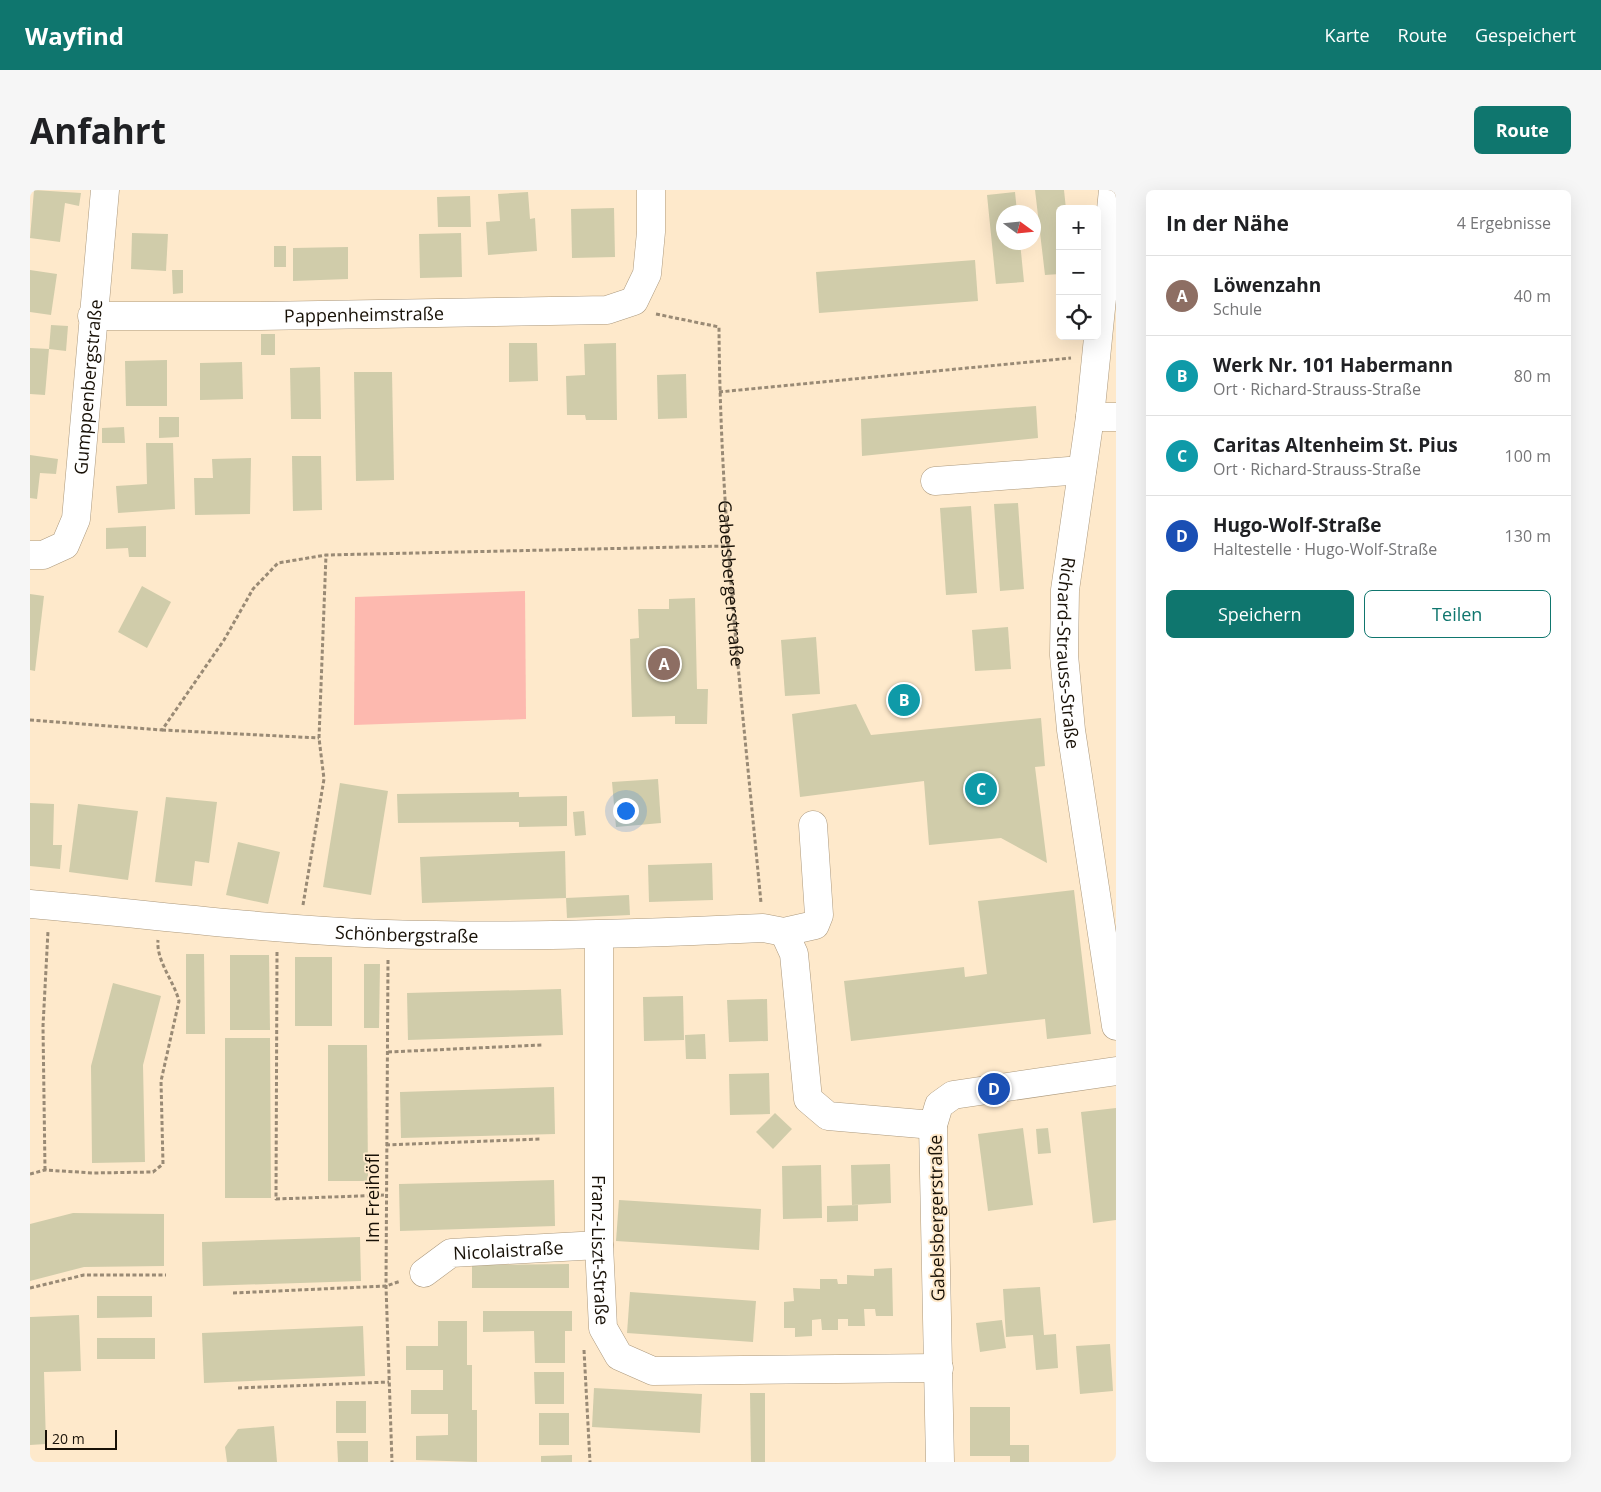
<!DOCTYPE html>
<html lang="de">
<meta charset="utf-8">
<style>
body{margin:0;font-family:"Open Sans",sans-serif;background:#f6f6f6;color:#202124}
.controls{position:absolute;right:15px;top:15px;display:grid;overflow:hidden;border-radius:8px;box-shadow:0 5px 20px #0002}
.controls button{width:45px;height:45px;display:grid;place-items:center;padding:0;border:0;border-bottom:1px solid #e0e0e0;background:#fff;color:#202124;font:25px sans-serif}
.compass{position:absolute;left:966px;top:15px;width:45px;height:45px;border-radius:50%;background:#fff;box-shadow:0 5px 20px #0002;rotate:105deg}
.scale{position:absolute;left:15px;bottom:12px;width:72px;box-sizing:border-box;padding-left:5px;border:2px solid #181107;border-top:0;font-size:14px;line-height:18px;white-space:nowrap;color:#181107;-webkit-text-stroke:4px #fee9cb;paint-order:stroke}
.you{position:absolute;left:595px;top:620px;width:18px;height:18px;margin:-12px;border:4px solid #fff;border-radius:50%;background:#1a73e8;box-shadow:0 0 0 8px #1a73e833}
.badge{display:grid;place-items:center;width:32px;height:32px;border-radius:50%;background:#0f766e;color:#fff;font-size:16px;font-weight:700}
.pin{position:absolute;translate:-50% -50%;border:2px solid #fff;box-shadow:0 1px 5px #0006}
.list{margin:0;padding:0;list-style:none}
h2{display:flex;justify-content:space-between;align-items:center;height:65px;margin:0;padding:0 20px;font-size:21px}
h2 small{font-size:16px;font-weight:400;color:#757577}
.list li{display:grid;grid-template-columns:32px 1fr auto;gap:15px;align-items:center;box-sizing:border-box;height:80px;padding:0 20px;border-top:1px solid #e0e0e0}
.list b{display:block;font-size:19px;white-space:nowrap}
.list p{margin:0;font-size:16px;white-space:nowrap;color:#757577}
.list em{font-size:16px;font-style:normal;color:#757577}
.actions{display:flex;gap:10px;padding:15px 20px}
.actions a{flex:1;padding:11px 0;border:1px solid #0f766e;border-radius:8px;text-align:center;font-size:18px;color:#0f766e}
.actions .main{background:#0f766e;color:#fff}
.icon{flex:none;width:28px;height:28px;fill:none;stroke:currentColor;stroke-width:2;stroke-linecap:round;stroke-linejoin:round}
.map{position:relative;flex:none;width:1086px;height:1272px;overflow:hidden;border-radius:8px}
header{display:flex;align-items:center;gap:30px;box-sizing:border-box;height:70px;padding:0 25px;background:#0f766e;color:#fff}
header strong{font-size:24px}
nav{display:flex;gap:28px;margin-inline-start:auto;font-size:18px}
.intro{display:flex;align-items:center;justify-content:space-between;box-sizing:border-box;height:120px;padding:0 30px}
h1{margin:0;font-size:35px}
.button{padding:12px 22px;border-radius:8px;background:#0f766e;color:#fff;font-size:18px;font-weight:700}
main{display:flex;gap:30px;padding:0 30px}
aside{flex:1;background:#fff;border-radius:8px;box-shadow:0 5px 20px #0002}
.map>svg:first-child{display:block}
.green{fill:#fdb9af}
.building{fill:#d0ccaa}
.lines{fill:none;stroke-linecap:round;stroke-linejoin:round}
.minor-casing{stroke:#ac997d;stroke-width:29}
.path{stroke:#998a75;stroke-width:3;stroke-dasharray:4 2.5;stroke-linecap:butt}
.minor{stroke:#fff;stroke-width:28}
.labels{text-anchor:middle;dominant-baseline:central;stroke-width:4;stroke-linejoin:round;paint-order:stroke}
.street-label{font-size:18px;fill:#181107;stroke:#fee9cb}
</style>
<header>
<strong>Wayfind</strong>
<nav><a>Karte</a><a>Route</a><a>Gespeichert</a></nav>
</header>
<div class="intro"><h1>Anfahrt</h1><a class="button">Route</a></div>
<main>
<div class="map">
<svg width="1086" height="1272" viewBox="0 0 1086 1272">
<rect width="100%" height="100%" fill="#fee9cb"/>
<path class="green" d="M495,401L496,529L324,535L325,407Z"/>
<g class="building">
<path d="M4,0L51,3L49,16L35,13L30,52L0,48Z"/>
<path d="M1005,0H1034L1036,19H1030V84L1015,85Z"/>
<path d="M498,2L500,29L505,28L507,61L458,65L456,32L470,31L468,4Z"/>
<path d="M985,2L987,22H974V52H990L994,92L966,94L957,5Z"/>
<path d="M440,6L441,37H408L407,7Z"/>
<path d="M584,18L585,67L542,68L541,19Z"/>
<path d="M102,43L138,44L136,81L101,79Z"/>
<path d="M431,43L432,87L390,88L389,44Z"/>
<rect x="244" y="56" width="12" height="21"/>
<path d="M318,57V89L263,91V58Z"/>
<path d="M945,70L948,111L789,123L786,82Z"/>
<path d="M0,80L27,84L21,125L0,122Z"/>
<path d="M142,80H153V103L143,104Z"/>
<path d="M21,135L38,136L36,161L19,159Z"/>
<rect x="231" y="144" width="14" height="21"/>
<path d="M479,153H507L508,191L479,192Z"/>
<path d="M586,153L587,230H556L555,225H537L536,186L555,185L554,154Z"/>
<path d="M0,158L19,159L15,205L0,204Z"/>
<path d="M137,170V216H96L95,171Z"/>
<path d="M212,172L213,209L170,210V173Z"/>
<path d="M290,177L291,229H261L260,178Z"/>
<path d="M324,182H362L364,290L326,291Z"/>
<path d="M656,184L657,228L628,229L627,185Z"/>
<path d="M1006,216L1008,248L832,266L831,229Z"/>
<path d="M129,227H149V247L129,248Z"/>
<path d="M94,237L95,253H72V238Z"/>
<path d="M116,253H143L145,319L88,323L86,296L117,294Z"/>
<path d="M0,265L28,269L26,284L10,283L7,309L0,308Z"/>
<path d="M262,266H291L292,320L263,321Z"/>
<path d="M221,268L220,324L165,325L164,288H183L182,269Z"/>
<path d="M988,313L994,399L970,401L964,314Z"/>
<path d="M941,316L947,403L916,405L910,318Z"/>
<path d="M116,336V367H99L98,358L76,359V338Z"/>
<path d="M112,396L141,412L117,458L88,442Z"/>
<path d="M0,404L14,406L5,481L0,480Z"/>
<path d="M665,408L667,499H678L677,534H645V526L602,527L600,449L609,448L608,419H639V409Z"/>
<path d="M978,437L981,479L945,481L942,440Z"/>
<path d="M786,447L790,504L755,506L751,450Z"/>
<path d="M826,514L841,545L1011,528L1015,576L1005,577L1017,673L971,648L899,655L894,591L770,607L762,524Z"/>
<path d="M628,589L631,633L586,637L582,592Z"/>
<path d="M310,593L358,601L341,705L293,697Z"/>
<path d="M489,602V607L537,606V636L489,637V632L368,633L367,604Z"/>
<path d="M136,607L187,612L179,673L165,671L162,696L125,692Z"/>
<path d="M0,613L24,614L23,655H32L30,679L0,676Z"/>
<path d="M48,614L108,621L98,690L39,682Z"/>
<path d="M554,621L556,645L545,646L543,622Z"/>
<path d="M208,652L250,662L238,714L196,705Z"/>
<path d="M535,661L536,708L392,713L390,667Z"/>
<path d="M682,673L683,710L619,712L618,675Z"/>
<path d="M1044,700L1061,844L1017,849L1015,829L821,851L814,791L934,777L935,787L957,784L948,711Z"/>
<path d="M599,705L600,725L537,728L536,708Z"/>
<path d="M156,764H174L175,844H156Z"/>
<path d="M200,765H239L240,840H200Z"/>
<rect x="265" y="767" width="37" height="69"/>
<path d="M334,774H350L349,838H334Z"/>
<path d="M83,793L131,806L113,875L115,972L62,973L61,876Z"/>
<path d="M531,799L533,845L378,850L377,803Z"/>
<path d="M653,806L654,850L614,851L613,807Z"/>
<path d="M737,809L738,851L699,852L697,810Z"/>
<path d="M675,844L676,869H656L655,845Z"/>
<path d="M195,848H240L241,1008H195Z"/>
<path d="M298,855H337L338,991H298Z"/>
<path d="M739,883L740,924L700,925L699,884Z"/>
<path d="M524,897L525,944L371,948L370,902Z"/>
<path d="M1086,918V1030L1063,1033L1051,922Z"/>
<path d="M745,923L762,939L743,959L726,942Z"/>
<path d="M993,938L1003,1015L958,1021L948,944Z"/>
<path d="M1018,938L1021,963L1008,964L1006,939Z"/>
<path d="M860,974L861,1013L822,1015L821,975Z"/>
<path d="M791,975L792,1028L753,1029L752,976Z"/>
<path d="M524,990L525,1036L370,1041L369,994Z"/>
<path d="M589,1010L731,1019L729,1060L586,1051Z"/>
<path d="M828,1015V1031L797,1032V1016Z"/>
<path d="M43,1023L134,1024V1076L54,1077L0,1091V1034Z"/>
<path d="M330,1047L331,1091L173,1096L172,1052Z"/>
<path d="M539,1074V1098H442V1075Z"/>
<path d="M862,1078L863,1126H846L845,1119H834L835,1136H818V1129H808V1140H792L791,1129L782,1130V1146L765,1147V1138H754V1112L764,1111L763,1098L790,1099V1089H807L808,1094H817V1085L844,1086V1079Z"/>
<path d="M1010,1097L1014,1145L1026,1144L1028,1178L1006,1180L1003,1145L976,1147L973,1099Z"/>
<path d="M600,1102L726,1111L723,1152L597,1143Z"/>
<path d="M67,1106H122V1127L67,1128Z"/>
<path d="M453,1121H542V1141H535V1173H505L504,1141L453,1142Z"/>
<path d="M49,1125L51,1181L14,1182L16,1254L0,1255V1127Z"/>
<path d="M972,1130L976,1158L950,1162L946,1133Z"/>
<path d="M408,1131H437V1175H442V1220H447V1272L386,1270V1246L418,1245V1224H381V1200H413V1180H376V1156H408Z"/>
<path d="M333,1136L335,1186L174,1193L172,1143Z"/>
<rect x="67" y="1148" width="58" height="21"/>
<path d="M1080,1154L1083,1201L1050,1204L1046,1156Z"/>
<path d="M504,1182H534V1214H505Z"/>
<path d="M564,1198L672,1204L670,1243L562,1237Z"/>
<path d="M720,1203H735V1272H721Z"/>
<rect x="306" y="1211" width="30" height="32"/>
<path d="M940,1217H980V1255H999V1272H980V1266H940Z"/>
<rect x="509" y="1223" width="30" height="32"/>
<path d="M244,1236L247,1272H197L195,1257L208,1239Z"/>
<path d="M307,1251H338V1272H308Z"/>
<path d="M542,1265V1272H511V1266Z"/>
</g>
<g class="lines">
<g class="minor-casing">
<g id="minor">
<path id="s2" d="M1083,0L1060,227L1035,400L1034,465L1041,540L1086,836"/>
<path id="s3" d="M62,126H230L577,120L604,111L617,84L621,42V0"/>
<path d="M1060,227H1086"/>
<path d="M905,291L1052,280"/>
<path id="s4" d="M0,365H13L35,355L46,329L75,0"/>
<path id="s5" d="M0,714C119,724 237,740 357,744C482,748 608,744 733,738L754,742L785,735L789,725L783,635"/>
<path d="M754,742L764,764L778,909L798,926L903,935"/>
<path id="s6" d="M569,745V1055L573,1138L589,1166L623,1181L909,1178"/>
<path id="s7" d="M394,1083L421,1063L569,1055"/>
<path d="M910,1272L903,935L909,915L923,905L1086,881"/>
</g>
</g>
<g class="path">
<path id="s1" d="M626,124L689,137C690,330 713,521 731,713"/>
<path d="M689,202L1041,168"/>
<path d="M0,530L132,540L194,450L223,399L248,373L296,365L697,356"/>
<path d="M132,540L289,548"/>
<path d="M273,715L294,589L289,548L296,365"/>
<path d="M247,762L246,1009L356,1005"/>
<path d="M358,770L356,1096L362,1272"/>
<path d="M358,862L512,855"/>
<path d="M356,955L510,949"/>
<path d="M15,980L13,836L18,741"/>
<path d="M0,984L15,980L63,983L123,982L133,974L131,891L149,811C144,791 126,771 128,750"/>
<path d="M0,1098L54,1085H136"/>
<path d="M203,1103L356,1096L371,1091"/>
<path d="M554,1160L560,1272"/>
<path d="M208,1198L359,1192"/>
</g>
<use href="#minor" class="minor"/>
</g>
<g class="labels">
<g class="street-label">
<text stroke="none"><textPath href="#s3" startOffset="272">Pappenheimstraße</textPath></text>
<text stroke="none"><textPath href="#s4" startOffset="198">Gumppenbergstraße</textPath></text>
<text stroke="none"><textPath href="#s1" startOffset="321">Gabelsbergerstraße</textPath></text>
<text stroke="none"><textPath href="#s2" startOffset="466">Richard-Strauss-Straße</textPath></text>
<text stroke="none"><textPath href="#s5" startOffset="378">Schönbergstraße</textPath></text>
<text transform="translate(342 1008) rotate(-90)">Im Freihöfl</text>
<text transform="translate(906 1028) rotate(-91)">Gabelsbergerstraße</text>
<text stroke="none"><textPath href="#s6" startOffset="315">Franz-Liszt-Straße</textPath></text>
<text stroke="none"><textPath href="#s7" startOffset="91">Nicolaistraße</textPath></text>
</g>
</g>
</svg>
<div class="controls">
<button>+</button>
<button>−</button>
<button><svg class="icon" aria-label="locate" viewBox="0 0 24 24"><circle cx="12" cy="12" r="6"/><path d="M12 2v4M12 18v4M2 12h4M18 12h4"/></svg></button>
</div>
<svg class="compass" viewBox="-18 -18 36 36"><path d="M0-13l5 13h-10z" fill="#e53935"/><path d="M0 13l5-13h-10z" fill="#757577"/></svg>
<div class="scale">20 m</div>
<div class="you"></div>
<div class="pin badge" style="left:634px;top:474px;background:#8d6e63">A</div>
<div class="pin badge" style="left:874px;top:510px;background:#0f9aa8">B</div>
<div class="pin badge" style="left:951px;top:599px;background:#0f9aa8">C</div>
<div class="pin badge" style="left:964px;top:899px;background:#1a4fb4">D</div>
</div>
<aside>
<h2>In der Nähe<small>4 Ergebnisse</small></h2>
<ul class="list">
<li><span class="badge" style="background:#8d6e63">A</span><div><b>Löwenzahn</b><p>Schule</p></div><em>40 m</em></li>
<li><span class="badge" style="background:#0f9aa8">B</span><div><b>Werk Nr. 101 Habermann</b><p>Ort · Richard-Strauss-Straße</p></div><em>80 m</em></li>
<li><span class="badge" style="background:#0f9aa8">C</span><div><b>Caritas Altenheim St. Pius</b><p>Ort · Richard-Strauss-Straße</p></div><em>100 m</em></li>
<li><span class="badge" style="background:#1a4fb4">D</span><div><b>Hugo-Wolf-Straße</b><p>Haltestelle · Hugo-Wolf-Straße</p></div><em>130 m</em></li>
</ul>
<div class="actions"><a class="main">Speichern</a><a>Teilen</a></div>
</aside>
</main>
